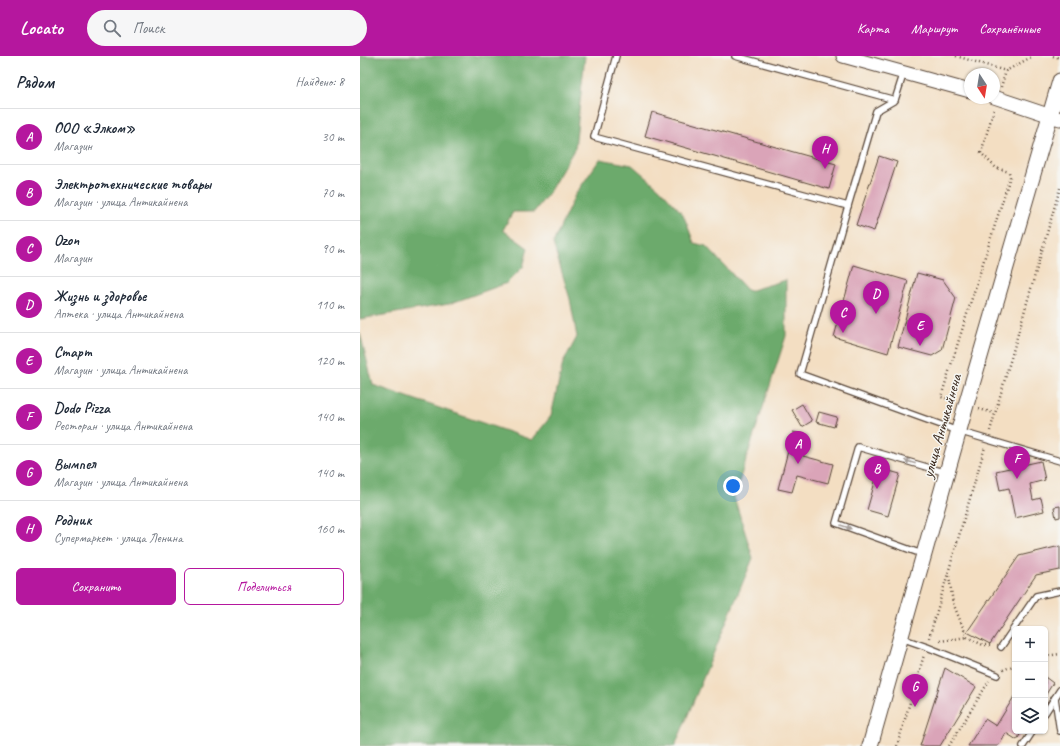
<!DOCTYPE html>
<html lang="ru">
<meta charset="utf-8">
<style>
body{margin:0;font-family:Caveat,sans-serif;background:#f6f6f7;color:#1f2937}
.controls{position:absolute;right:12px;bottom:12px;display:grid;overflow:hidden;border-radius:6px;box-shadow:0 1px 3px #0004}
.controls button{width:36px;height:36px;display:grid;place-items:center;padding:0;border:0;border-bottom:1px solid #e0e1e3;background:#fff;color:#1f2937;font:20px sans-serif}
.compass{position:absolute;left:604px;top:12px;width:36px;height:36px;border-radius:50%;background:#fff;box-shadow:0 1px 3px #0004;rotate:168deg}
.you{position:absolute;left:373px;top:430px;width:14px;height:14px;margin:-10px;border:3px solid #fff;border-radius:50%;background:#1a73e8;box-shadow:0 0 0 6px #1a73e833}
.badge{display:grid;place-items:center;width:26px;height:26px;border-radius:50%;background:#b5179e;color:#fff;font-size:13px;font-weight:700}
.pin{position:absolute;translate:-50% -33px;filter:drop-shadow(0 1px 2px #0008)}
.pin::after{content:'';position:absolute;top:21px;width:14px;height:12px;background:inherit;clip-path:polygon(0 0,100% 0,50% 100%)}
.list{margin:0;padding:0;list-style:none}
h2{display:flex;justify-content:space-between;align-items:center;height:52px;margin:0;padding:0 16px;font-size:17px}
h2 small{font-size:13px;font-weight:400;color:#747a83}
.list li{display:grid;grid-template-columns:26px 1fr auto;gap:12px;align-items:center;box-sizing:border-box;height:56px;padding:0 16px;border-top:1px solid #e0e1e3}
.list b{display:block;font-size:15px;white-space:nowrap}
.list p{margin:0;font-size:13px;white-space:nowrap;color:#747a83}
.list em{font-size:13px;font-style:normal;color:#747a83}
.actions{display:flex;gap:8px;padding:12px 16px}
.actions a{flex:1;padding:9px 0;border:1px solid #b5179e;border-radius:6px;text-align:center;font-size:14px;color:#b5179e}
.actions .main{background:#b5179e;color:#fff}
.icon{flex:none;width:22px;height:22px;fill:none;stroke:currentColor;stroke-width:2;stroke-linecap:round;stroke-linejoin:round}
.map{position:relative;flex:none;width:700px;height:690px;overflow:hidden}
header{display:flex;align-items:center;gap:24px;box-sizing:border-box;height:56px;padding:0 20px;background:#b5179e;color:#fff}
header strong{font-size:19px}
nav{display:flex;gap:22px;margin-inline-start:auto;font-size:14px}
.search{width:280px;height:36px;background:#f6f6f7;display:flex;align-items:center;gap:10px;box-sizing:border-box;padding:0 14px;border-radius:22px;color:#747a83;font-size:15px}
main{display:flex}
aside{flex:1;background:#fff}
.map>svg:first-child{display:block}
.forest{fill:#6caa6c;stroke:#546a45}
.building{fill:#daa4b8}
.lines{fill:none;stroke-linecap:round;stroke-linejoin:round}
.service-casing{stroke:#574537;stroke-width:8}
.tertiary-casing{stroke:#574537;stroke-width:15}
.secondary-casing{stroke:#574537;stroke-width:17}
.path{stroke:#574537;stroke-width:2.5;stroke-dasharray:1 3;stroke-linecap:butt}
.service{stroke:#fff;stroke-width:5.5}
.tertiary{stroke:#fff;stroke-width:13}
.secondary{stroke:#fff;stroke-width:15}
.oneway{fill:#a79f9a}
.labels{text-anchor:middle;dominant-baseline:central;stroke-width:3;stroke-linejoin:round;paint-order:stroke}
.street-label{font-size:16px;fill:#3b2a1e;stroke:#f6f6f2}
</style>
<header>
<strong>Locato</strong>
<div class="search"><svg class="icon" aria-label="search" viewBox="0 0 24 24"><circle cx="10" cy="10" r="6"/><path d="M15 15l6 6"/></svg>Поиск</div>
<nav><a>Карта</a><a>Маршрут</a><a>Сохранённые</a></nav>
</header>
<main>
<aside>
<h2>Рядом<small>Найдено: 8</small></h2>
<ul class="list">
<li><span class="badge">A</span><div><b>ООО «Элком»</b><p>Магазин</p></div><em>30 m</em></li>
<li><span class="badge">B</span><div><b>Электротехнические товары</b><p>Магазин · улица Антикайнена</p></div><em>70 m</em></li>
<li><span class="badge">C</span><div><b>Ozon</b><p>Магазин</p></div><em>90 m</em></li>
<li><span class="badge">D</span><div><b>Жизнь и здоровье</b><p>Аптека · улица Антикайнена</p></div><em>110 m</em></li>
<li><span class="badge">E</span><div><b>Старт</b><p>Магазин · улица Антикайнена</p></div><em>120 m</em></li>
<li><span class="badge">F</span><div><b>Dodo Pizza</b><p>Ресторан · улица Антикайнена</p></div><em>140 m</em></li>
<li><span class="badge">G</span><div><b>Вымпел</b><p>Магазин · улица Антикайнена</p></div><em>140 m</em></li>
<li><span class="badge">H</span><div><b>Родник</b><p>Супермаркет · улица Ленина</p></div><em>160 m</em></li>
</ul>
<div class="actions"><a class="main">Сохранить</a><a>Поделиться</a></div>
</aside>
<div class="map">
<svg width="700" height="690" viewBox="0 0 700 690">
<rect width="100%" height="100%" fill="#f6f6f2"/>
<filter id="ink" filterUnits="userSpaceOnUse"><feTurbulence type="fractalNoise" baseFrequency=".025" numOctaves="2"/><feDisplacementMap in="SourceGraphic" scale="8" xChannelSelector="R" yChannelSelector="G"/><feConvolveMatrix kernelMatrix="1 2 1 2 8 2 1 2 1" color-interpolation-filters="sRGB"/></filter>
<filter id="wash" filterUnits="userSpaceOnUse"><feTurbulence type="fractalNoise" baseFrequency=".012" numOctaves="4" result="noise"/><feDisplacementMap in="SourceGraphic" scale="16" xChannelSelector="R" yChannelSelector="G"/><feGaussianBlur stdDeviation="0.9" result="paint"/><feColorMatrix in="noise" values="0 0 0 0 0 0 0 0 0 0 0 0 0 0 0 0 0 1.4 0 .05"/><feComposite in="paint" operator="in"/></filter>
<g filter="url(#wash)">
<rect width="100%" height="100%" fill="#f3dec2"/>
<g class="forest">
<path d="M0,0H225L215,92L188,138L174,156H153L143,174L168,192L163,211L147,227L89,248L0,263Z"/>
<path d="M240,103L272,109L300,133L323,158L334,187L346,190L388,235L426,224V280L374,441L393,502L315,690H0V277L13,329L172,384L191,360L203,307L217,281L210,243L193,187L215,139Z"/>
</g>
<g id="blocks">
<g class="building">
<path d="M292,56L476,108L469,133L285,80Z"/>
<path d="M519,100L537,106L514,175L496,169Z"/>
<path d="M494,209L548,225L528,297L474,281Z"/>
<path d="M557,217L583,224L596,242L582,294L572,300L538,291Z"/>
<path d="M442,348L452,365L442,371L432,354Z"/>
<path d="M459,356L477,361L474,371L456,366Z"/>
<path d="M433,376L448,380L443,400L473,408L468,427L437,419L432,436L418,433Z"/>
<path d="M681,405L685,424L670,428L673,444L681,442L684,455L655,462L649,432L640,434L636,415Z"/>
<path d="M519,412L540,418L528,460L507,454Z"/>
<path d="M700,450V461L696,462L694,451Z"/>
<path d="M700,490V514L676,519L630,588L607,576L659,500Z"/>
<path d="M585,612L616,631L580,690H560Z"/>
<path d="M685,621L693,627L685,640Z"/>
<path d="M655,639V675H662L657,684L646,677L638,690H608L625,663L636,670Z"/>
</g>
</g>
</g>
<g filter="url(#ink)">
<use href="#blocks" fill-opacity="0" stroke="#574537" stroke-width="1"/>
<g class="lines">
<g class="service-casing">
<g id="service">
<path d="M256,0L234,81L488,150L516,55L535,44L544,16"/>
<path d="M375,0L535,44"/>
<path d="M488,150L440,318L598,375L700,405"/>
<path d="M562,498L476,467L498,391L587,417"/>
<path d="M541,582L567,591L637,619"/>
<path d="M641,591L676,540L700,535"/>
<path d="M695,642L700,675"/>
<path d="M685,657L700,634"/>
<path d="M663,690L673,675"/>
</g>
</g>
<g class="tertiary-casing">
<g id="tertiary">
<path d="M483,0L610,35"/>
<path d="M634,41L700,63"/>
</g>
</g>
<g class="secondary-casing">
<path id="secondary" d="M510,690L606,349L700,25"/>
</g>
<g class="path">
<path d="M596,0L646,15"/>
<path d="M693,0L700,2"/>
<path d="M641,31L646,15L673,0"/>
<path d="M594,345L581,341L650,121L649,116L636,112L621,97L634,53"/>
<path d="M619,353L634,357"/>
<path d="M630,375L700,132"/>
<path d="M589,520L593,547L607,581L623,589H632"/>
<path d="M569,582L625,391"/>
<path d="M580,585L607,581"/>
<path d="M685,600L700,598"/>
<path d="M643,614L655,609"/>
<path d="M537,690L564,599"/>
<path d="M589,690L629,625"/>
</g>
<use href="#service" class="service"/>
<use href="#tertiary" class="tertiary"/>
<use href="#secondary" class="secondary"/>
</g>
<defs><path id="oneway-solid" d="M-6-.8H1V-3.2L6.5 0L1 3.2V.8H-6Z"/></defs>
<g class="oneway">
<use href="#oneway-solid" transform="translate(550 406) rotate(-163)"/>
<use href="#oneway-solid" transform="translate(486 471) rotate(20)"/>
</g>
</g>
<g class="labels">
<g class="street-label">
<text transform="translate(582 370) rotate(-74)">улица Антикайнена</text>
</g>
</g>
</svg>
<div class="controls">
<button>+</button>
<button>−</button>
<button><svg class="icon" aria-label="layers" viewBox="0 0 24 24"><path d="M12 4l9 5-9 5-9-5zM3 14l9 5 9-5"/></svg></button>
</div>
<svg class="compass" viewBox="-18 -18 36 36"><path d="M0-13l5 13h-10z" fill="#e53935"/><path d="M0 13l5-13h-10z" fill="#747a83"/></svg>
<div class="you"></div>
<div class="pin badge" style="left:438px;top:408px">A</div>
<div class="pin badge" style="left:517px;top:433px">B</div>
<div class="pin badge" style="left:483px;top:277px">C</div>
<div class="pin badge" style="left:516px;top:258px">D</div>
<div class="pin badge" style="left:560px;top:290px">E</div>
<div class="pin badge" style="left:657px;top:423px">F</div>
<div class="pin badge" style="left:555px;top:651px">G</div>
<div class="pin badge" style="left:465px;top:113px">H</div>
</div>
</main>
